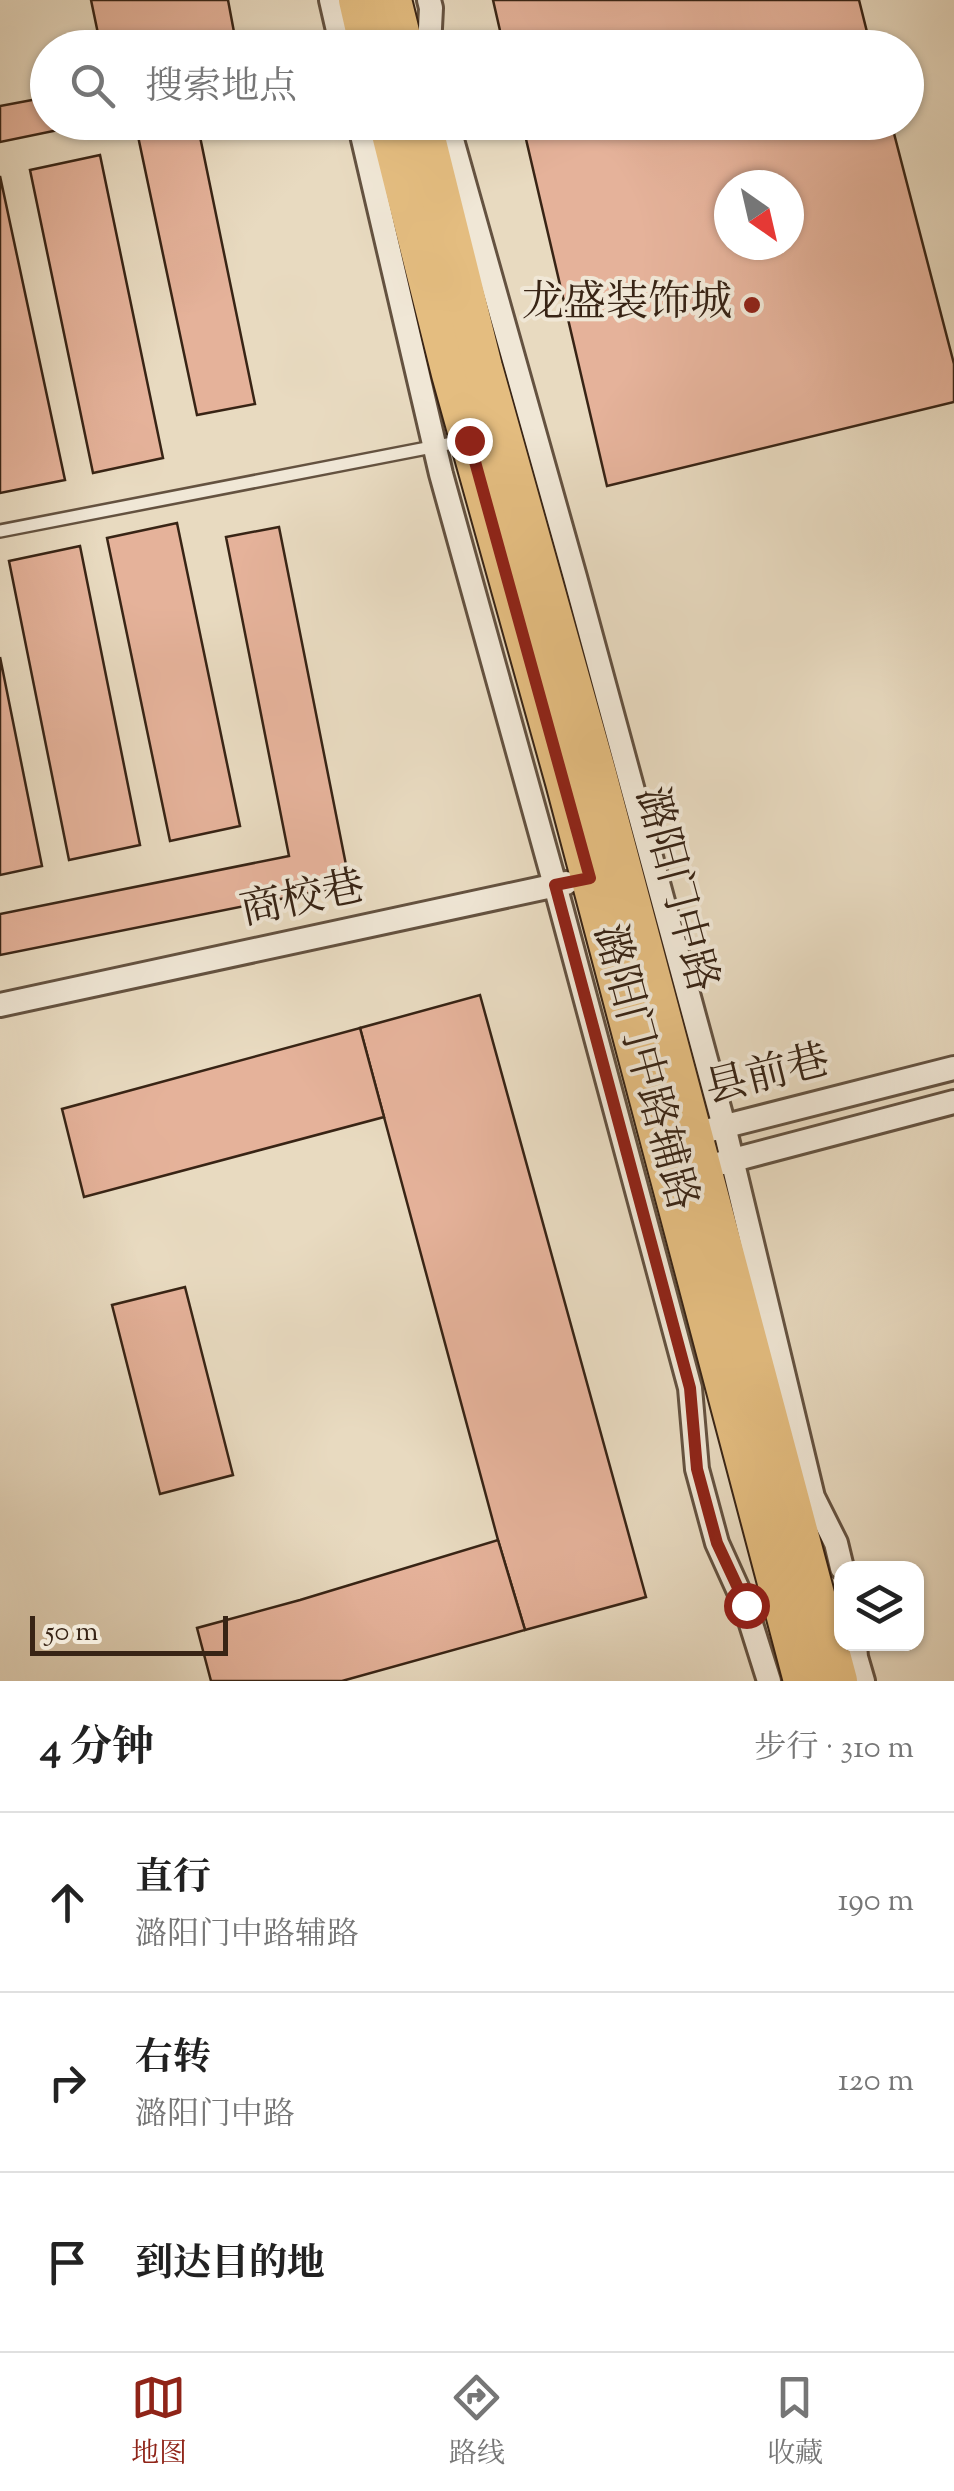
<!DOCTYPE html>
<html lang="zh">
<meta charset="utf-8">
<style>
body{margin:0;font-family:"Sorts Mill Goudy","Noto Serif SC",serif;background:#f6f6f6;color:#222}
.controls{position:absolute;right:30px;bottom:30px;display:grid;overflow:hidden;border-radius:20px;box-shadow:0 2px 8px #0004}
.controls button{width:90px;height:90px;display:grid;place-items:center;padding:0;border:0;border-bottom:2px solid #e0e0e0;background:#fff;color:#222;font:50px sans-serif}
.compass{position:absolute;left:714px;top:170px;width:90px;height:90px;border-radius:50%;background:#fff;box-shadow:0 2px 8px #0004;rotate:146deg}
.scale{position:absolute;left:30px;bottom:25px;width:198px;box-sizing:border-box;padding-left:10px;border:5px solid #382415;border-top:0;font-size:28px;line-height:35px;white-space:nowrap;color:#382415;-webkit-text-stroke:8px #f0e7d6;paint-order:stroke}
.stop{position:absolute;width:30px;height:30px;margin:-22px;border:8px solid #8f2418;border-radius:50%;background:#fff}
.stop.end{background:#8f2418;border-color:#fff;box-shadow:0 2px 10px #0008}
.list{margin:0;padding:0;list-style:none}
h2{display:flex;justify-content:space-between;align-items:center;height:130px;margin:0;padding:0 40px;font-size:42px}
h2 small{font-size:32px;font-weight:400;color:#767676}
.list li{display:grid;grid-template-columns:65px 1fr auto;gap:30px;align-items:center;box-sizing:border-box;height:180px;padding:0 40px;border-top:2px solid #e0e0e0}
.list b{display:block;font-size:38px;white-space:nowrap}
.list p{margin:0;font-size:32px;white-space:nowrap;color:#767676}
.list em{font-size:32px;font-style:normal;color:#767676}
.icon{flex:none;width:55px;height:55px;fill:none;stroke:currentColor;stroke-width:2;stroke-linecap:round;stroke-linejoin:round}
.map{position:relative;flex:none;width:954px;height:1681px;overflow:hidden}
.search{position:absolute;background:#fff;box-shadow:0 2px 8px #0004;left:30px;right:30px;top:30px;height:110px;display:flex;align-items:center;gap:25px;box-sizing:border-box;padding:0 35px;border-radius:55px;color:#767676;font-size:38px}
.sheet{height:670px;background:#fff}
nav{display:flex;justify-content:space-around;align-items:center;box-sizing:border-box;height:140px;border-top:2px solid #e0e0e0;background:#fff;font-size:28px;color:#767676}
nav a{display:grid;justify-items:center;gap:5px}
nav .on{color:#8f2418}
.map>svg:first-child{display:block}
.building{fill:#e5b29a;stroke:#382415;stroke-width:2.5;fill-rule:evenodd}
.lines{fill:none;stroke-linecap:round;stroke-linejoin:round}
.lane-casing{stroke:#645240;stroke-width:16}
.street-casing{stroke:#645240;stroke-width:28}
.primary-casing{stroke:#382415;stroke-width:42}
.lane{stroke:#f0e7d6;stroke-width:11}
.street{stroke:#f0e7d6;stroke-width:22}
.primary{stroke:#e4bd80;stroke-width:38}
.route{stroke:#8f2418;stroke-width:12}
.poi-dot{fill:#8f2418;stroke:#f0e7d6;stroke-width:4}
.labels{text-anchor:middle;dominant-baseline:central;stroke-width:8;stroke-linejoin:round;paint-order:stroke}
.poi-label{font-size:42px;fill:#382415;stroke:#f0e7d6;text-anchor:end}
.street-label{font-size:42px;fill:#382415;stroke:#f0e7d6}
</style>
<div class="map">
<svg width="954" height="1681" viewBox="0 0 954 1681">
<rect width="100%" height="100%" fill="#e8dac0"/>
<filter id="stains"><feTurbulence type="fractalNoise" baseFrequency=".002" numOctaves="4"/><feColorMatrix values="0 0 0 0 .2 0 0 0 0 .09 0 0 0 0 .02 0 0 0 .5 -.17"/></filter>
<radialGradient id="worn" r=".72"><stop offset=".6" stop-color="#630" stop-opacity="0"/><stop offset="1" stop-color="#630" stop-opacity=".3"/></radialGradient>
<g class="building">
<path d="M91,0H228L234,32L161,48H101Z"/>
<path d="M493,0H859L871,48H504Z"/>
<path d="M48,97V122H97L0,142V106Z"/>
<path d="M135,122H197L255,404L197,415Z"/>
<path d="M522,122H891L954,364V402L607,486ZM729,185H789V245H729Z"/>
<path d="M100,155L163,458L93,473L30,170Z"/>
<path d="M0,176L65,480L0,493Z"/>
<path d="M177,523L240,826L170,841L107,538Z"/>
<path d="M279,527L350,885L0,955V914L289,856L226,537Z"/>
<path d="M80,546L140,845L69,860L9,561Z"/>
<path d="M0,657L42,866L0,875Z"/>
<path d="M480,995L646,1597L525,1630L498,1540L360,1028Z"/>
<path d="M360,1028L384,1117L84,1197L62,1109Z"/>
<path d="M185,1287L233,1475L160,1494L112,1305Z"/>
<path d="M498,1540L525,1630L342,1681H211L197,1628L300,1600Z"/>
</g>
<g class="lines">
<g class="lane-casing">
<path id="lane" d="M0,531L463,441"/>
</g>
<g class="street-casing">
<g id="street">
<path d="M331,0L342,48"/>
<path d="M429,0L431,8L429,48"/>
<path d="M359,122L441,474L555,885L690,1388L697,1469L717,1543L745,1605L769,1681"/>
<path d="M447,122L575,577L724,1126L813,1497L836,1543L842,1568"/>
<path d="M0,1005L566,883"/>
<path d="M710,1130L954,1068"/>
<path d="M718,1164L954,1102"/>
<path d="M855,1644L856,1657L863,1681"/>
</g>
</g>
<g class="primary-casing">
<g id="primary">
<path d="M358,0L369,48"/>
<path d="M392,0L404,48"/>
<path d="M388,122L451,374L565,782L803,1681"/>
<path d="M422,122L483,367L597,774L838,1681"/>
</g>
</g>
<use href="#lane" class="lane"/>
<use href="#street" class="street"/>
<use href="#primary" class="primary"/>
</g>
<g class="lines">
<path class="route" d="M469,440L590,878L555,885L690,1388L697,1469L717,1543L746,1605"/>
</g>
<circle class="poi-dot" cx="752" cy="305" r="10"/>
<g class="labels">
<g class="poi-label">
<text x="732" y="305">龙盛装饰城</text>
</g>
<g class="street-label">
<text transform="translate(674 890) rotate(75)">潞阳门中路</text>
<text transform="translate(303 901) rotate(-12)">商校巷</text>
<text transform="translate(643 1068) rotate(75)">潞阳门中路辅路</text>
<text transform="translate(768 1077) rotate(-14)">县前巷</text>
</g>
</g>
<rect width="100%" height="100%" filter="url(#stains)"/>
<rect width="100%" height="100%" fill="url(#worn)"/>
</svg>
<div class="controls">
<button><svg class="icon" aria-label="layers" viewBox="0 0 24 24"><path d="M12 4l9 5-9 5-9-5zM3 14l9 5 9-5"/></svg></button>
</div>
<svg class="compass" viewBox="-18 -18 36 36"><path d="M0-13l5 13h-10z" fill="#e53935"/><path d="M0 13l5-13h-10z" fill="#767676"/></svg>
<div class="scale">50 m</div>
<div class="stop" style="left:746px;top:1605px"></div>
<div class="stop end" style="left:469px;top:440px"></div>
<div class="search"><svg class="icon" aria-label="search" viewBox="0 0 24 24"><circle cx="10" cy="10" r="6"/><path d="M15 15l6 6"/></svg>搜索地点</div>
</div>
<section class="sheet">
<h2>4 分钟<small>步行 · 310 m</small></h2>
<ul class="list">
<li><svg class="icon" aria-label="ahead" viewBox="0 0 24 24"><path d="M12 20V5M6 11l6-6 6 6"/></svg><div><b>直行</b><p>潞阳门中路辅路</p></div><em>190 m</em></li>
<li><svg class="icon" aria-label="right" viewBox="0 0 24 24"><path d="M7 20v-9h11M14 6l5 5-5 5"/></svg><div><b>右转</b><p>潞阳门中路</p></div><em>120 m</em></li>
<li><svg class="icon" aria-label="arrive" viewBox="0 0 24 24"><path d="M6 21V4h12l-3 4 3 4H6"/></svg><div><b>到达目的地</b></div></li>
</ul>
</section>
<nav>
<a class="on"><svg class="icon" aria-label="map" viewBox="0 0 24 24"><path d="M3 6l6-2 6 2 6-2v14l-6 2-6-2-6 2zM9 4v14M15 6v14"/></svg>地图</a>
<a><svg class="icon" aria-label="directions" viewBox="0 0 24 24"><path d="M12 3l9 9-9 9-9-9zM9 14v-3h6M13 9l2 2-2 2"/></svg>路线</a>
<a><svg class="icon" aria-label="saved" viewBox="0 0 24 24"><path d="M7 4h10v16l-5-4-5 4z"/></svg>收藏</a>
</nav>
